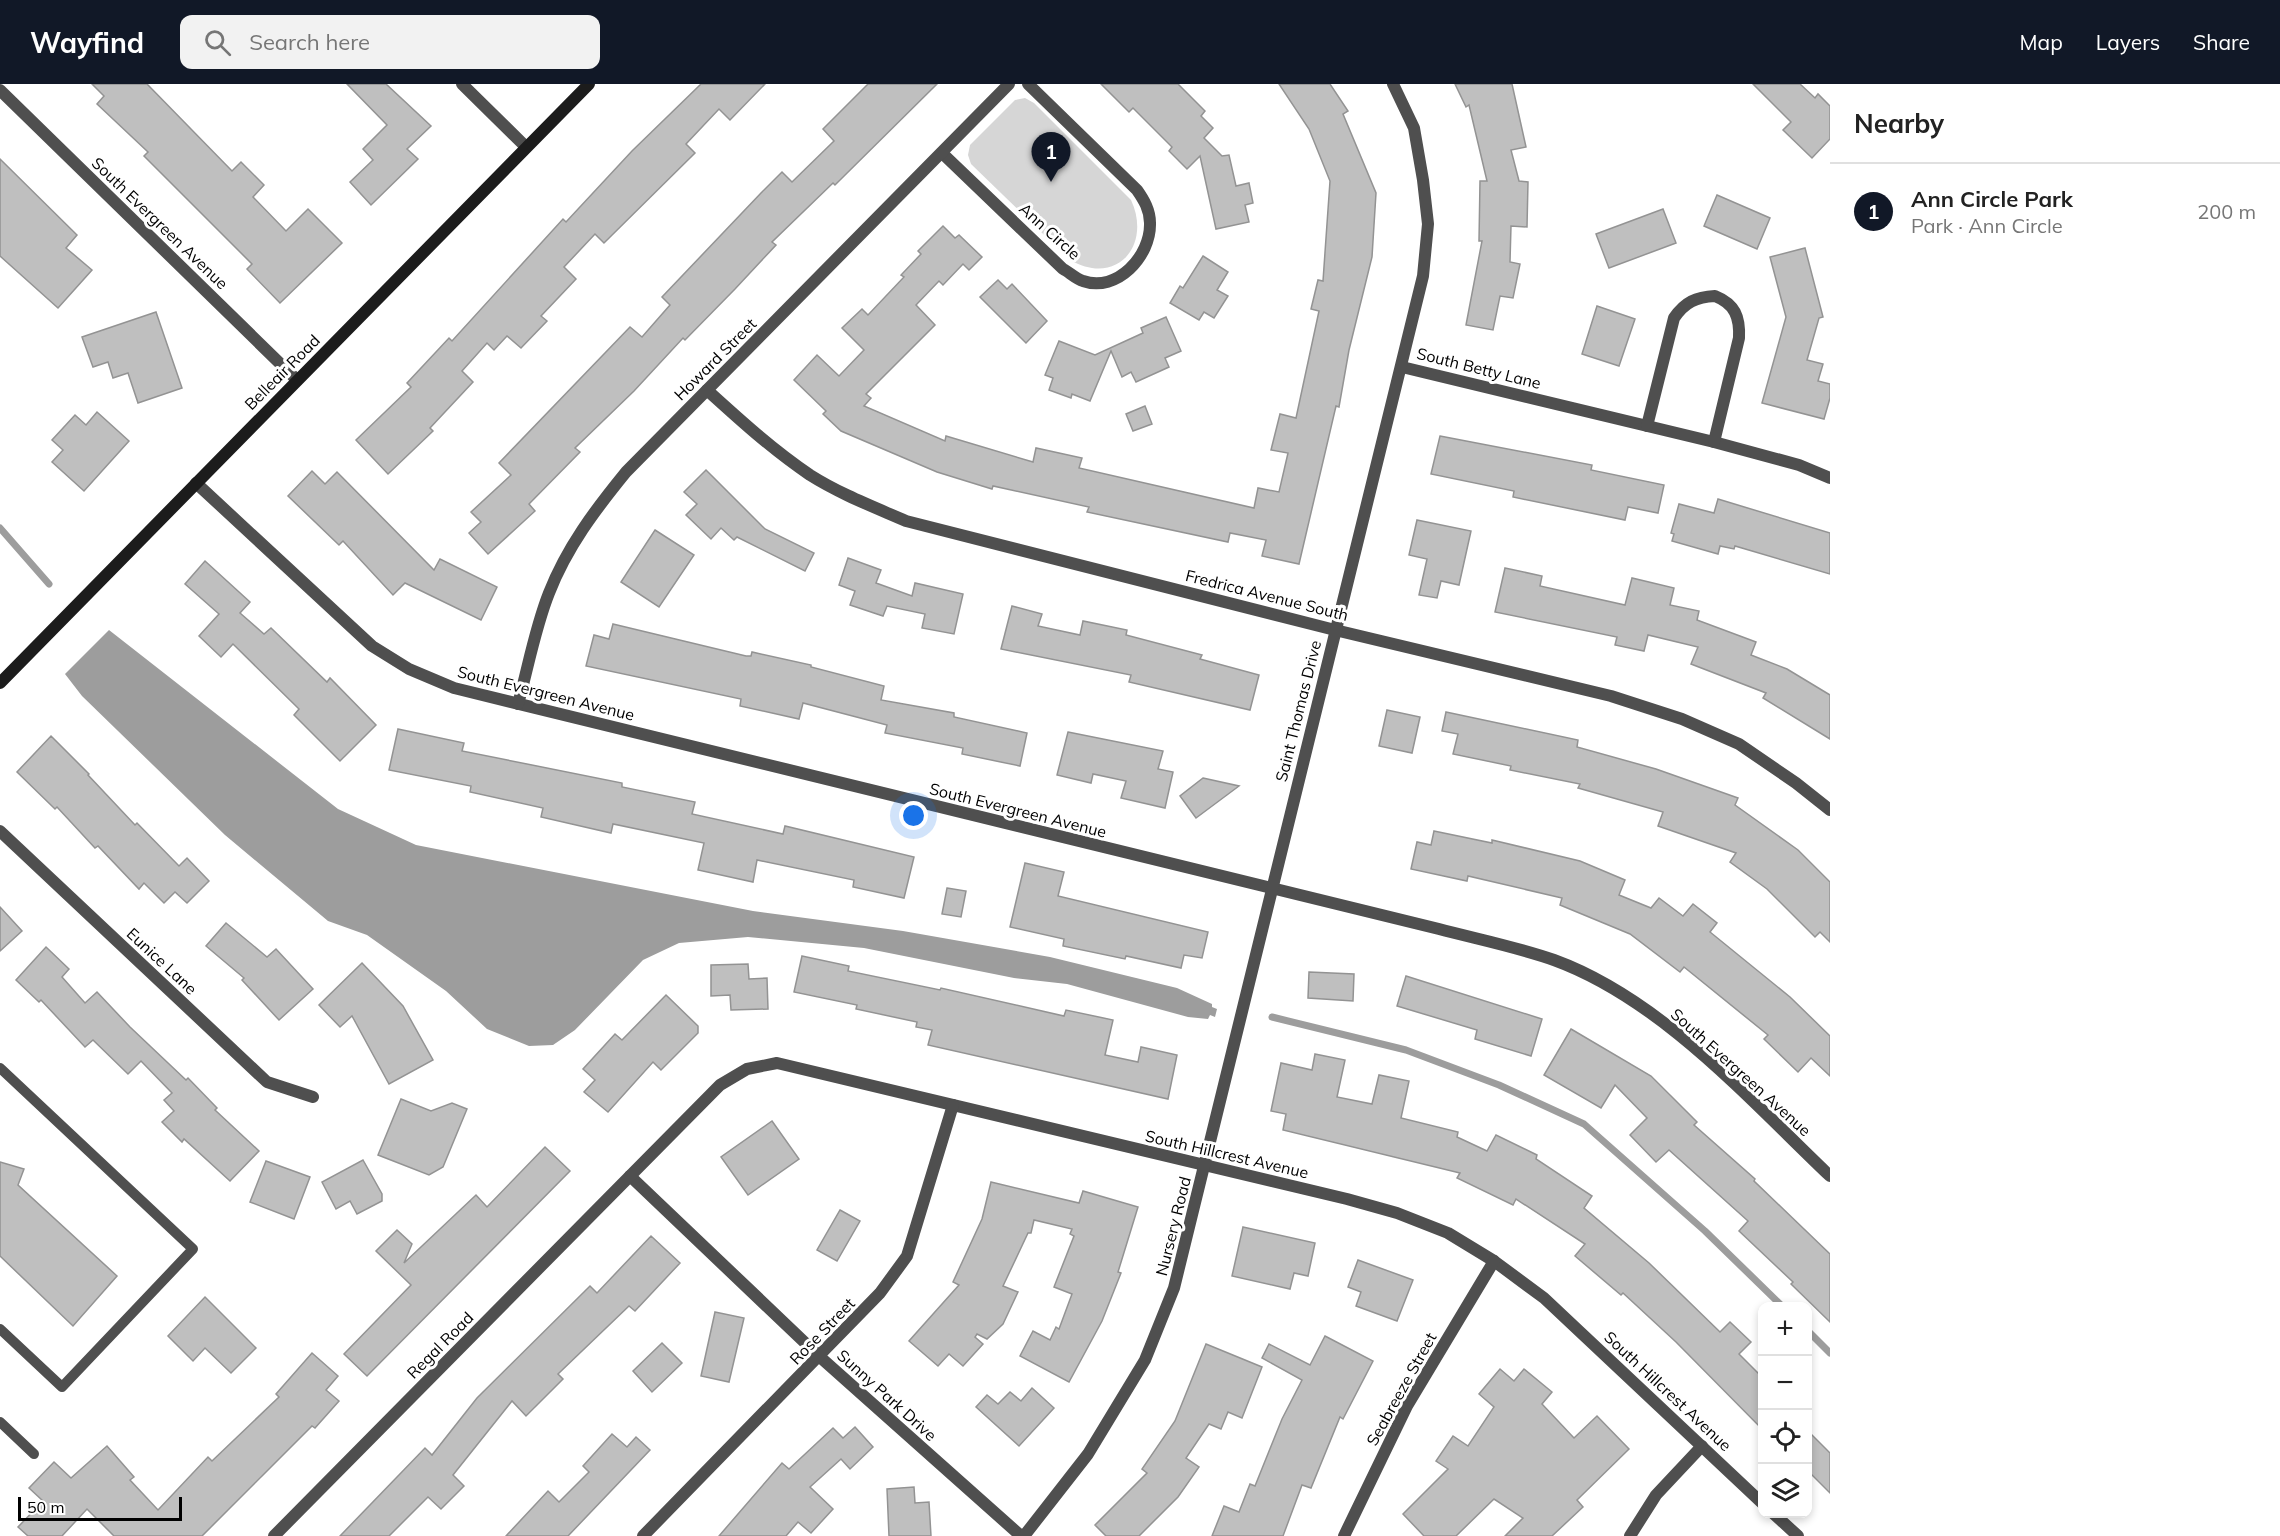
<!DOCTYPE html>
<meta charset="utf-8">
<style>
body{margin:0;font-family:Mulish,sans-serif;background:#f2f2f2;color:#222}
.controls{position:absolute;right:18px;bottom:18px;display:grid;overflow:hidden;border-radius:12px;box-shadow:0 3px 9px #0003}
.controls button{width:54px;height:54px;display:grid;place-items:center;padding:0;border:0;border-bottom:2px solid #e0e0e0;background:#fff;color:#222;font:30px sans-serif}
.scale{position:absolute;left:18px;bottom:15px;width:164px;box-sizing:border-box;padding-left:6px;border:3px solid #000;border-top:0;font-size:16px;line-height:21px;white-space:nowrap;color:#000;-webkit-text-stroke:4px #fff;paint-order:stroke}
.you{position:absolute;left:914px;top:732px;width:21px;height:21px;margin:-15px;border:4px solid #fff;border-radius:50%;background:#1a73e8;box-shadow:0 0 0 9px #1a73e833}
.badge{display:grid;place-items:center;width:39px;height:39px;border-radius:50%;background:#111827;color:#fff;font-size:20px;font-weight:700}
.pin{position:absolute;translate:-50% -50px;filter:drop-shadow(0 2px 3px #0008)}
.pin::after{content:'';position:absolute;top:32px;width:21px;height:18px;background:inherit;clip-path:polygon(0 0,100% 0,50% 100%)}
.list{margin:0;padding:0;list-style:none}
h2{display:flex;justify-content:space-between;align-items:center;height:78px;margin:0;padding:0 24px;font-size:26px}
h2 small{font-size:20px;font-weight:400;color:#767676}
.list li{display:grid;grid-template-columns:39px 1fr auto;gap:18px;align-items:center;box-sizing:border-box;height:96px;padding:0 24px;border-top:2px solid #e0e0e0}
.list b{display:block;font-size:22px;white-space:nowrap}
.list p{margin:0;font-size:20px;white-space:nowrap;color:#767676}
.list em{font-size:20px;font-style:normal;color:#767676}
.icon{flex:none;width:33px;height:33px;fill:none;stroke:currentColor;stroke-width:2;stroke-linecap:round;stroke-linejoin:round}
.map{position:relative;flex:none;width:1830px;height:1452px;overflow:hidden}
header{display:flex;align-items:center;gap:36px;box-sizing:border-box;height:84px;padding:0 30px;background:#111827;color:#fff}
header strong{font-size:28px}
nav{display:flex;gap:33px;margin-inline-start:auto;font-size:21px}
.search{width:420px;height:54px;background:#f2f2f2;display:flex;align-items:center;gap:15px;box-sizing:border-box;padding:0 21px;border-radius:12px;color:#767676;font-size:22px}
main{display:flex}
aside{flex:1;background:#fff}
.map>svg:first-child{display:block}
.green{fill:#d6d6d6}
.water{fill:#9d9d9d}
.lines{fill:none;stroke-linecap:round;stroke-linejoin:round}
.stream{stroke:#9d9d9d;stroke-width:7}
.building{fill:#bfbfbf;stroke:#939393;stroke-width:1.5}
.lane{stroke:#4f4f4f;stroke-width:10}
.street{stroke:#4f4f4f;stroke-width:12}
.secondary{stroke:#1c1c1c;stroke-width:12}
.labels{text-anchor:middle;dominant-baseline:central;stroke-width:6;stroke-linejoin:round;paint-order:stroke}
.street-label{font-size:16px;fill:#000;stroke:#fff}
</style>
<header>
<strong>Wayfind</strong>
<div class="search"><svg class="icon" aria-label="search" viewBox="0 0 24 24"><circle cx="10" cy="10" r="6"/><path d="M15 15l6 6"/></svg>Search here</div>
<nav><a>Map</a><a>Layers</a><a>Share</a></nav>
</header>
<main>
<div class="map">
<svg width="1830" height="1452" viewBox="0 0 1830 1452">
<rect width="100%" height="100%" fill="#fff"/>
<path class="green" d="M1025,14L1034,19L1131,116C1152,161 1117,203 1070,176L971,80L968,71L970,61L1015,16Z"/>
<path class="water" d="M109,546L338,725L416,761L753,827L903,847L1050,873L1177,904L1212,920V923L1217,925L1215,933L1210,931L1208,935L1188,933L1067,900L1014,894L864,864L748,853L679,859L643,876L575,946L553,961L529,962L487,945L446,907L367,851L328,837L225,751L82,612L65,590Z"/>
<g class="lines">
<g class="stream">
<path d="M0,444L49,500"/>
<path d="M1272,933L1406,966L1499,1001L1584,1040L1705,1147L1782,1222"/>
<path d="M1808,1247L1830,1269"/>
</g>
</g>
<g class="building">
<path d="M92,0H147L232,87L241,78L264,101L253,113L286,147L308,125L342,159L280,219L247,185L252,180L144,72L148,68L97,20L104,12Z"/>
<path d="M347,0H386L431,42L407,65L418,75L371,121L350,98L373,76L363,65L387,41Z"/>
<path d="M701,0H765L730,36L719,25L686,60L695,69L604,159L595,150L564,183L576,195L541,232L547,237L521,264L507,252L494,266L487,259L462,287L473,298L430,344L433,347L388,390L356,356L411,303L407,299L449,254L452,257L563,135L566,138L632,67Z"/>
<path d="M868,0H937L835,101L833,99L772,158L776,161L735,205L685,256L683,254L634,307L575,364L580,368L529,420L535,427L488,470L469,449L481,438L471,428L511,391L499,379L630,243L642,253L670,221L662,213L761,109L782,88L792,98L834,57L823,45Z"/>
<path d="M1101,0H1178L1205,27L1201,32L1213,44L1204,54L1222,72L1229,71L1236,102L1249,99L1253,119L1245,121L1249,138L1216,145L1200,72L1187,85L1169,67L1172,63L1133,24L1129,28Z"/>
<path d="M1279,0H1330L1348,27L1343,30L1376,109L1372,173L1349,266L1339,323L1336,322L1299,480L1262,472L1266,456L1230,449L1228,458L1087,428L1089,423L993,402L992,405L937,388L841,347L823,330L826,327L794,296L817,271L839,292L864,266L842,244L862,225L868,231L904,193L901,191L921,170L918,167L943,142L955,154L959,151L982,173L969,186L963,180L943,201L939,197L916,221L935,241L866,310L871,314L864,322L945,357L946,352L1033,378L1036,364L1082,374L1079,384L1254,424L1258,404L1279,408L1288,369L1271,366L1280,330L1296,334L1319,227L1311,225L1318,196L1323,197L1330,97L1309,45Z"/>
<path d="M1455,0H1512L1526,63L1511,66L1519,97L1528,98L1527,143L1511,142L1510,178L1520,180L1513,214L1500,212L1493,246L1466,241L1482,157H1479L1480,97H1487L1469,21L1466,23Z"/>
<path d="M1753,0H1800L1815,14L1818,10L1830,22V55L1812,74L1783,46L1791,38Z"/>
<path d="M0,75L77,151L66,164L92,186L58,224L0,172Z"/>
<path d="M1717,111L1770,134L1757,165L1704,142Z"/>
<path d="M1663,125L1676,159L1609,184L1596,150Z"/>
<path d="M1805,164L1823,233L1819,234L1807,276L1823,280L1818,297L1830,300V314L1824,335L1762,319L1786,233L1770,173Z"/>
<path d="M1203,172L1228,188L1217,206L1228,212L1214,234L1204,228L1199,236L1170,219L1180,202L1183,204Z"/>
<path d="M998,196L1007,205L1012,200L1047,237L1026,259L980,213Z"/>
<path d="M1597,222L1635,235L1619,282L1582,270Z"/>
<path d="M156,228L182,304L138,319L128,289L113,294L108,278L93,283L82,253Z"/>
<path d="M1166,233L1181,267L1165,274L1169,283L1136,298L1131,288L1122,293L1111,267L1090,317L1072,310L1071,314L1049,306L1053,294L1045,291L1059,257L1095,271L1143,249L1141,244Z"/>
<path d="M1145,322L1152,340L1133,347L1126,330Z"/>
<path d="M97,328L129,357L84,407L52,378L63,366L52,356L75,331L86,341Z"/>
<path d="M1440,352L1592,381L1591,386L1664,401L1658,429L1628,423L1625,436L1513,413L1514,407L1431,390Z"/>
<path d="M706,386L765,445L814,469L805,487L737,453L734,456L721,444L711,455L686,431L697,420L684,408Z"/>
<path d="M312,387L325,400L337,388L434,486L440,475L497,503L481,536L405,499L393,511L343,457L339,461L288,412Z"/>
<path d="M1718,415L1830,449V490L1735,462L1734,465L1720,462L1718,470L1672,457L1674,450L1671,449L1679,420L1714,429Z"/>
<path d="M1417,436L1471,447L1459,501L1441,497L1437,514L1419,511L1427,475L1409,471Z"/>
<path d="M655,446L694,471L659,523L621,498Z"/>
<path d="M848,474L881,486L876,499L912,512L915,499L963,510L954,550L922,544L925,530L887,522L883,532L850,521L855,507L839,501Z"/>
<path d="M205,477L250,518L240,529L264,550L271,544L327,598L330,594L376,641L340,677L294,631L299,625L233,560L221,573L199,552L219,530L185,500Z"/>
<path d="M1505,484L1542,492L1540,502L1625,521L1632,494L1674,504L1670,521L1699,527L1697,536L1756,558L1751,571L1787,585L1830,611V655L1763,614L1766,609L1691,580L1698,563L1648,551L1644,567L1615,561L1617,553L1495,528Z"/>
<path d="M1012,522L1042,530L1038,542L1080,551L1083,537L1127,546L1126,551L1202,571L1200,575L1259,591L1250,626L1129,598L1131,591L1001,565Z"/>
<path d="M613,540L746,572H751L752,568L811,581V583L884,602L881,616L954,629V633L1027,649L1020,682L962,670L963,664L885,649L887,641L803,619L799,635L740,622L741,615L586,582L594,551L609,555Z"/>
<path d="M1387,626L1420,633L1412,669L1379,662Z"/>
<path d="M1446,628L1578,656L1577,663L1656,685L1738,714L1735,721L1798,766L1830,798V858L1820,848L1815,853L1767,805L1730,778L1736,769L1658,742L1663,728L1578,704L1580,700L1510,686L1511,682L1453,670L1458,650L1442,647Z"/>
<path d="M398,645L464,659L462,667L622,699V703L695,718L692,730L783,750L785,742L914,773L904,814L853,803L854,796L757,776L753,798L698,786L704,759L613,740L611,749L541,733L543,724L470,708L471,702L389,686Z"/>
<path d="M1068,648L1163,667L1158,685L1173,688L1165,724L1121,714L1126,697L1093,690L1091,699L1057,691Z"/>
<path d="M51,652L89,690L88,691L135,741L137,739L179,782L187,774L209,797L187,819L175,808L164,819L144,799L139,805L98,762L95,764L57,723L55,725L17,688Z"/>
<path d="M1203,694L1239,702L1196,734L1180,712Z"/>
<path d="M1434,747L1492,759V756L1580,777L1625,796L1619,811L1651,824L1659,814L1683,832L1693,820L1717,839L1710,848L1790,913L1830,952V992L1811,974L1798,988L1764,955L1768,951L1684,883L1680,888L1630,850L1560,821L1562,814L1468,792L1467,797L1411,785L1417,758L1431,761Z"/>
<path d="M1025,779L1064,788L1058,812L1208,848L1202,874L1184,871L1181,884L1126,872L1125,875L1063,862L1064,855L1010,843Z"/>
<path d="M947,804L966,807L961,833L942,830Z"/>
<path d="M0,823L22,847L0,867Z"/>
<path d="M226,839L267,873L276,865L313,905L279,936L242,896L244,894L206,862Z"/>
<path d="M46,863L69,885L62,893L85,919L97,908L130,943L186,996L188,994L217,1024L215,1026L259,1067L230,1097L184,1055L182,1058L162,1038L174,1027L164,1016L172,1009L141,977L128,990L93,956L85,963L41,916L39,918L16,896Z"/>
<path d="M802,872L849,882L848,887L940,906L941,904L1064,932L1066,926L1113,936L1105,971L1138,978L1141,963L1177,971L1168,1015L928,961L932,946L916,943L917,938L856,925L857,921L794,908Z"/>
<path d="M362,879L403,922L433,976L389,1000L352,932L340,943L319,921Z"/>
<path d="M748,880L749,895L767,894L768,925L731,926L730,911L711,912V881Z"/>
<path d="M1309,888L1354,890L1353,917L1308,914Z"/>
<path d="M1406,892L1542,935L1531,972L1475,955L1477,946L1397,922Z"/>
<path d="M666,911L698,942V949L661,986L653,978L608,1028L584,1008L595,996L583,985L615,950L622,956Z"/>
<path d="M1571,945L1651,992L1697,1038L1694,1041L1755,1095L1754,1097L1830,1170V1238L1791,1200L1793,1198L1739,1147L1748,1137L1669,1066L1656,1078L1630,1051L1647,1034L1615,1001L1601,1024L1544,991Z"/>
<path d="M1315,970L1345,976L1337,1013L1372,1020L1379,991L1409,997L1401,1034L1458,1048L1457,1053L1487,1067L1496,1051L1537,1071L1536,1075L1592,1112L1584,1124L1649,1179L1720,1248L1730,1238L1751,1258L1739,1270L1762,1293V1345L1676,1258L1623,1209L1621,1211L1575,1172L1585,1160L1516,1115L1513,1121L1457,1094L1460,1089L1283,1046L1286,1030L1271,1027L1281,979L1312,986Z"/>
<path d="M401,1015L431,1027L452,1019L467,1025L443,1083L429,1091L378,1071Z"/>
<path d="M772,1037L799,1075L748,1111L721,1073Z"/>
<path d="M545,1063L570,1087L367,1292L344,1270L411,1201L376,1167L397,1146L412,1160L404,1179L476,1111L487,1123Z"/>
<path d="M363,1076L382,1110V1117L357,1130L350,1117L336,1125L322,1098Z"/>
<path d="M266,1077L310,1093L294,1135L250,1118Z"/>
<path d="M0,1078L24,1085L18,1101L117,1192L73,1242L0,1172Z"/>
<path d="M991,1098L1079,1119L1083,1107L1138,1123L1118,1188L1121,1189L1102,1237L1069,1298L1020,1272L1033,1247L1050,1256L1056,1243L1059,1245L1072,1210L1054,1203L1074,1152L1070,1150L1072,1145L1034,1136L1031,1149H1028L1003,1202L1018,1208L1003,1240L987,1255L977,1250L975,1253L983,1260L963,1282L949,1270L938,1282L909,1257L959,1201L953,1198L982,1135Z"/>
<path d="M840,1126L860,1137L837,1177L817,1166Z"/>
<path d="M1243,1143L1315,1159L1308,1192L1294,1189L1290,1205L1232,1192Z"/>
<path d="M651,1152L680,1179L635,1227L629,1222L558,1290L563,1295L526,1332L512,1317L453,1391L464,1402L441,1425L428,1413L389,1452H340L425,1364L432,1371L477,1314L590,1202L597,1209Z"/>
<path d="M1358,1176L1413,1196L1397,1237L1356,1222L1361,1208L1348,1203Z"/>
<path d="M205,1213L256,1264L231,1289L205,1264L193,1277L168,1252Z"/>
<path d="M715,1228L744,1234L729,1298L701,1292Z"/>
<path d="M1325,1252L1373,1277L1343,1335L1340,1333L1311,1404L1302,1401L1283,1452H1212L1224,1422L1239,1428L1250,1400L1255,1402L1282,1335L1302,1296L1262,1274L1269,1260L1310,1281Z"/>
<path d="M662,1259L682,1279L652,1308L633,1287Z"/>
<path d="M1206,1260L1262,1283L1242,1334L1228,1328L1221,1345L1209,1340L1186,1374L1199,1383L1178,1413L1139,1452H1106L1095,1441L1147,1389L1142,1385L1175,1337Z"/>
<path d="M312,1269L338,1292L326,1306L339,1317L315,1344L312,1342L202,1452H114L87,1425L62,1452H28L18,1443L43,1417L29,1404L54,1378L71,1394L107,1362L134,1393L130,1396L158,1426L208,1373L212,1377L279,1313L276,1310Z"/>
<path d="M1500,1285L1514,1297L1524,1285L1552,1308L1542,1320L1574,1354L1597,1332L1629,1365L1577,1416L1583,1423L1552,1452H1505L1523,1434L1494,1415L1456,1452H1424L1403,1430L1448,1385L1436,1377L1453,1352L1468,1362L1494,1323L1479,1310Z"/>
<path d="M1032,1304L1054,1324L1019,1362L976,1323L987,1311L998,1320L1010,1308L1021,1317Z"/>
<path d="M855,1343L873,1363L850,1385L841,1375L810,1403L833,1425L811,1449L798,1438L786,1452H719L782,1379L789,1385L833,1344L843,1354Z"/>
<path d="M1808,1347L1830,1369V1409L1808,1387Z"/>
<path d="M612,1350L627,1363L636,1353L650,1366L568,1452H506L548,1407L559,1418L589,1388L583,1382Z"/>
<path d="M914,1403L915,1419L929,1418L931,1452H889L887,1405Z"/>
</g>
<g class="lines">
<g class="lane">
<path d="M0,984L193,1165L62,1303L0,1245"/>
<path d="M0,1338L34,1370"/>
</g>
<g class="street">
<path d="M462,0L526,63"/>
<path d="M0,6L297,296"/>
<path d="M942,69L1063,185C1069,188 1076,195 1083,197C1117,209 1151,172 1150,139C1150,126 1144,116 1137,106L1028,0"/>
<path d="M1402,283L1714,358L1799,381L1830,394"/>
<path d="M707,306C740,336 773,366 810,391C840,410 874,423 906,437L1335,546L1611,612L1682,635L1739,660L1796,699L1830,726"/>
<path d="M1647,342L1674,234C1685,218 1696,213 1715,212C1735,220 1740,233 1739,254L1714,358"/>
<path d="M196,399L372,562L409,585L454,604L1439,845C1477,855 1517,863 1554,876C1661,915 1749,1015 1830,1092"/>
<path d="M518,620C528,584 535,544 549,509C567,463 595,426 626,388L1009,0"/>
<path d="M0,747L267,998L313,1013"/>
<path d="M630,1092L820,1273L1021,1452"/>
<path d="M1774,1430L1798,1452"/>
<path d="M274,1452L720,1001L747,985L777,979L1347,1115L1397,1129L1448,1149L1494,1177L1544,1214L1762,1419"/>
<path d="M643,1452L880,1209L907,1172L953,1021"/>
<path d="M1024,1452L1088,1370L1145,1276L1174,1204L1423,192L1428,140L1423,96L1414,44L1393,0"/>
<path d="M1344,1452L1407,1322L1494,1177"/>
<path d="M1630,1452L1656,1411L1702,1362"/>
</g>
<path class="secondary" d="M0,599L589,0"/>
</g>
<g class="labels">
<g class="street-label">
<text transform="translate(160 139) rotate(44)">South Evergreen Avenue</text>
<text transform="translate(1050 147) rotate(42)">Ann Circle</text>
<text transform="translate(715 275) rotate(-45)">Howard Street</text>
<text transform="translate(1479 284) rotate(14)">South Betty Lane</text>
<text transform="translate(282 288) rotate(-45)">Belleair Road</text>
<text transform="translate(1267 511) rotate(14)">Fredrica Avenue South</text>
<text transform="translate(546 609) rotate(14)">South Evergreen Avenue</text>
<text transform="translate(1298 627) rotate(-76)">Saint Thomas Drive</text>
<text transform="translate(1018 726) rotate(14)">South Evergreen Avenue</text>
<text transform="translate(162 877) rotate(43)">Eunice Lane</text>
<text transform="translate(1741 988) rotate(42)">South Evergreen Avenue</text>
<text transform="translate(1227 1070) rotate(13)">South Hillcrest Avenue</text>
<text transform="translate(1173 1142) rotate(-76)">Nursery Road</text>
<text transform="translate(822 1247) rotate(-46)">Rose Street</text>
<text transform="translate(440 1261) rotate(-45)">Regal Road</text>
<text transform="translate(1401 1305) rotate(-61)">Seabreeze Street</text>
<text transform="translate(1668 1307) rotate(43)">South Hillcrest Avenue</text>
<text transform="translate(887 1311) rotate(42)">Sunny Park Drive</text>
</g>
</g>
</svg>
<div class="controls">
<button>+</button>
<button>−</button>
<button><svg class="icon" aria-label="locate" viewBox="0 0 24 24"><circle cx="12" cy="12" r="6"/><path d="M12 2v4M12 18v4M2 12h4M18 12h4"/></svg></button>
<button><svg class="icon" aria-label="layers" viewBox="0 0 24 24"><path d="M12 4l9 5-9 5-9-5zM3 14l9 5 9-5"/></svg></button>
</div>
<div class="scale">50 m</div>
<div class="you"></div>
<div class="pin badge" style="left:1051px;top:98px">1</div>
</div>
<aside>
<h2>Nearby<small></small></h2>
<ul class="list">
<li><span class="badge">1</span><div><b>Ann Circle Park</b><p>Park · Ann Circle</p></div><em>200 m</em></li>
</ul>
</aside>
</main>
